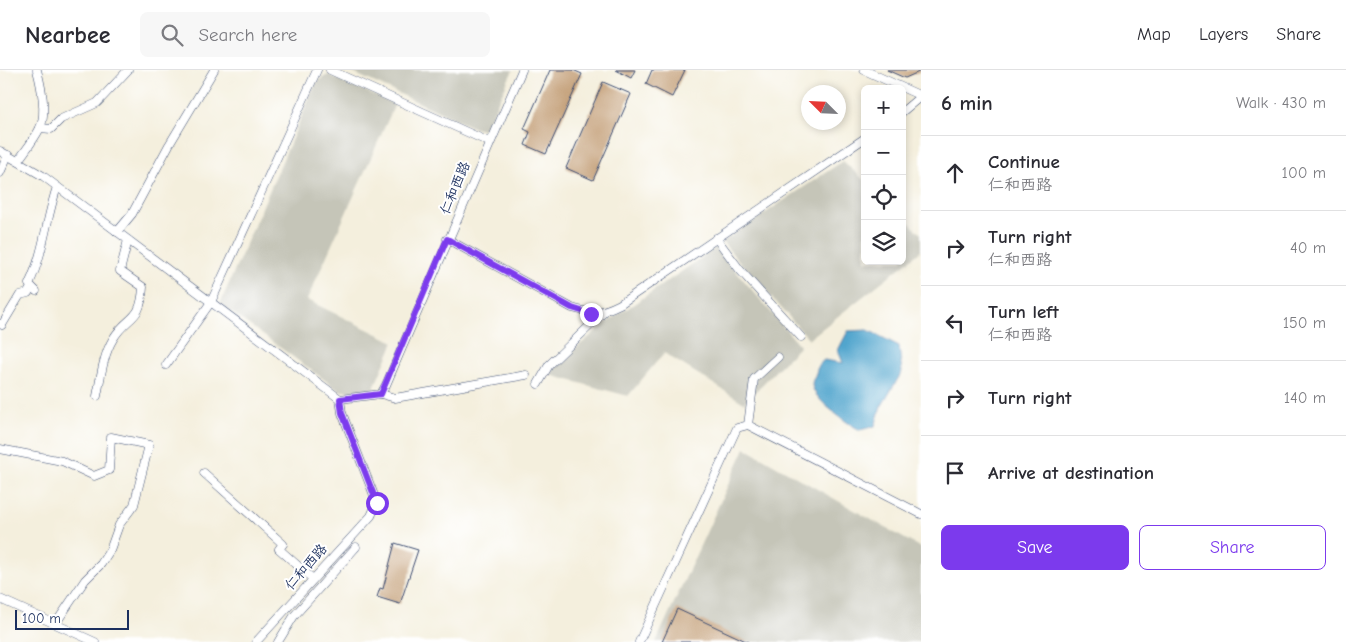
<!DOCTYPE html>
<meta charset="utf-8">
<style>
body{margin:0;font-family:"Comic Neue","LXGW WenKai TC",sans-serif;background:#f7f7f7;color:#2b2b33}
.controls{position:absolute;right:15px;top:15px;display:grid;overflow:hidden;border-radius:8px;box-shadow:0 2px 8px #0003}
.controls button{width:45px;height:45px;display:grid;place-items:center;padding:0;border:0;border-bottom:1px solid #e1e1e2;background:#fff;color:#2b2b33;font:25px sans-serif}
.compass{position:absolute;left:801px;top:15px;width:45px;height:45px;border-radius:50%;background:#fff;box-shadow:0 2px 8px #0003;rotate:294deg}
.scale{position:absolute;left:15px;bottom:12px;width:114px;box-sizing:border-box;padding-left:5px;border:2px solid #1b2f5e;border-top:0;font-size:14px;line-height:18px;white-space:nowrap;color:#1b2f5e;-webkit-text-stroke:4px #fff;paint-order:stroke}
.stop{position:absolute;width:15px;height:15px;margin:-11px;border:4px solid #7c3aed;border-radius:50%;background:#fff}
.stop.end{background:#7c3aed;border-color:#fff;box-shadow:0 1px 5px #0008}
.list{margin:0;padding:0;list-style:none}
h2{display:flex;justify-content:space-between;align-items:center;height:65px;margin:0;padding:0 20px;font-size:21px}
h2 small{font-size:16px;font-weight:400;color:#7c7c81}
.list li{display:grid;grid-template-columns:32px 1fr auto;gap:15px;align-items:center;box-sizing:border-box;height:75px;padding:0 20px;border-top:1px solid #e1e1e2}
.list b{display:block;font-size:19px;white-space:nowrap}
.list p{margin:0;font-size:16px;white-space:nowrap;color:#7c7c81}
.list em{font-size:16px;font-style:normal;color:#7c7c81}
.actions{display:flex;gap:10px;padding:15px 20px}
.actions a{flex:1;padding:11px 0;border:1px solid #7c3aed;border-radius:8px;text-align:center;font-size:18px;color:#7c3aed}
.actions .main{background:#7c3aed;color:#fff}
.icon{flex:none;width:28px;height:28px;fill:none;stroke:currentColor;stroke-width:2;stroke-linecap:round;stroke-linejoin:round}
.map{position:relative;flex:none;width:921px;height:572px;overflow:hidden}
header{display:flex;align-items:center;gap:30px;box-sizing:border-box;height:70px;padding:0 25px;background:#fff;border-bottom:1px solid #e1e1e2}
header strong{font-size:24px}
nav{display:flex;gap:28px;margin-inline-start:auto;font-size:18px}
.search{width:350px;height:45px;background:#f7f7f7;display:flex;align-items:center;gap:12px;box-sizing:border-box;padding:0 18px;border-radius:8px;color:#7c7c81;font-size:19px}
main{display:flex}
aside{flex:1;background:#fff}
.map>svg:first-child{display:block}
.industrial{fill:#c5c5b8}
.water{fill:#51a5cd;stroke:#366a96}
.building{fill:#c5a17a}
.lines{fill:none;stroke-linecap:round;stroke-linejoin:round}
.minor-casing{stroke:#3c4c71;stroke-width:9}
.minor{stroke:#fff;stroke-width:8}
.route{stroke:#7c3aed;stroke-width:6}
.labels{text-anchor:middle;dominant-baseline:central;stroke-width:4;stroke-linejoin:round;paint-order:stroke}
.street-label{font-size:14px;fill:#1b2f5e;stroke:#fff}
</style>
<header>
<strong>Nearbee</strong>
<div class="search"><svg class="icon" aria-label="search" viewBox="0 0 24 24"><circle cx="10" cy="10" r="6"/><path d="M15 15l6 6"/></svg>Search here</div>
<nav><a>Map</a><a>Layers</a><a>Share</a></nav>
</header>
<main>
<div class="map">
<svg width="921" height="572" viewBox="0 0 921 572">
<rect width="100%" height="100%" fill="#fff"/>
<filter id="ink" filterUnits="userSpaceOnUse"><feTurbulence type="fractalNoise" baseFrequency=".02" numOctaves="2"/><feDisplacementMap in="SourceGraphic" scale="10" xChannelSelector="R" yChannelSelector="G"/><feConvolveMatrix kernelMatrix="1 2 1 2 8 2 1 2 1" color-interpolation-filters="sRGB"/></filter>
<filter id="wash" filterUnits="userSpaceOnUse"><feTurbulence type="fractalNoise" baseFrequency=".0096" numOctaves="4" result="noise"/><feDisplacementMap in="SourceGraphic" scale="20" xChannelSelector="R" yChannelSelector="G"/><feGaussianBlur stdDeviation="1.12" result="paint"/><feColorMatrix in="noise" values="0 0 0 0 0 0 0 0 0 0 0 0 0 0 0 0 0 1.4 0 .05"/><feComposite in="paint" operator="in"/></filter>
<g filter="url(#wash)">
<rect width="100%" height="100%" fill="#f4efdd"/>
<g class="industrial">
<path d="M347,0H513L485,59H477Z"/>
<path d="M328,5L395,34L307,230L394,272L372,322L340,321L220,234L317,11Z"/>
<path d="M843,91L865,111V191H902V146L921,164V181L809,269L722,172Z"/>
<path d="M716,178L800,276L744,333L664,283L628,326L550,305L556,295L606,253Z"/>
<path d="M745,378L921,478V572H656Z"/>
</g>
<path class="water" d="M868,260L899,276L902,302L881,337L875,356L860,360C848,354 812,329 812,314C812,311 815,306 816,303C818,296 819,294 824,290L843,293L838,280L848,261Z"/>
<g id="blocks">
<g class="building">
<path d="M550,0H573L582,4L546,84L525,75L530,62L524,59Z"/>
<path d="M616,0H635L631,8Z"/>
<path d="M652,0H685L672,27L646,14Z"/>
<path d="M887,0H921V1L905,8Z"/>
<path d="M603,12L631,24L593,110L566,98Z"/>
<path d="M395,473L418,480L400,534L377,527L380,518L383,519Z"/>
<path d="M677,539L748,572H662Z"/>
</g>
</g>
</g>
<g filter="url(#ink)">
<use href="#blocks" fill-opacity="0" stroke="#3c4c71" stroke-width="1"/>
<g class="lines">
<g class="minor-casing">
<g id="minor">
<path d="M330,0L489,72"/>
<path d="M864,0L921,26"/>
<path d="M902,42L921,26"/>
<path d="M40,58L51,59L61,49L97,33L128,0"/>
<path d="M0,81L43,106L340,329"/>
<path d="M18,91C25,81 34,70 40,58C47,44 41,15 37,0"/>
<path d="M0,103L8,85"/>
<path d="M117,162L132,144L169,75L214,0"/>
<path d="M716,168L740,200L801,267"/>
<path d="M447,169L572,238C593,244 600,244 620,234L865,68"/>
<path d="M36,221L29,214C44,183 46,149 57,117"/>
<path d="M0,254L2,255L20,225L28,223L31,217"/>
<path d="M166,295L211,232L317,0"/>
<path d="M538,314L549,295L604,242"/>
<path d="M381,324L395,328L526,305"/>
<path d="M97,326C101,306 103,286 113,269C128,244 141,253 143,217L120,201L128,170"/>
<path d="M748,355L754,309L778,287"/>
<path d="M0,379L62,391L94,406L109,400L111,367L149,375L134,435L119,455L110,480L101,494L85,510L56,553"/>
<path d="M204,403L283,474L279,479L313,509"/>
<path d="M0,529L95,572"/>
<path d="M256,572L371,446L377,433L342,343L340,329L381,324L386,315L522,0"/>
<path d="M278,572L294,546L356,477"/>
<path d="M639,572L737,358L748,355L921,444"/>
</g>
</g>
<use href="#minor" class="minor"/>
</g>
</g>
<g class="lines" filter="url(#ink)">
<path class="route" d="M377,433L342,343L340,329L381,324L447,169L572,238L591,244"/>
</g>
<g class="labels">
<g class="street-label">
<text transform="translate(455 118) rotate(-67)">仁和西路</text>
<text transform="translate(306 497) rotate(-49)">仁和西路</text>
</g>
</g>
</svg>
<div class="controls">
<button>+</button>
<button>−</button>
<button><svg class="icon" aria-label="locate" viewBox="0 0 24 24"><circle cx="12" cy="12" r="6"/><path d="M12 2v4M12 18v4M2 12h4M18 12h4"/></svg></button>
<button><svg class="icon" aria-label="layers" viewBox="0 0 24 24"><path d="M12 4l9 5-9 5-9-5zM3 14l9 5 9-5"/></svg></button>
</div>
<svg class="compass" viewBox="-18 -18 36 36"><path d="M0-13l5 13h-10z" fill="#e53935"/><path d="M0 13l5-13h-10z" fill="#7c7c81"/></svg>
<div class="scale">100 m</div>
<div class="stop" style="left:377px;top:433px"></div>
<div class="stop end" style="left:591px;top:244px"></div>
</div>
<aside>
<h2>6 min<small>Walk · 430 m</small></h2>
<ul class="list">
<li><svg class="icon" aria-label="ahead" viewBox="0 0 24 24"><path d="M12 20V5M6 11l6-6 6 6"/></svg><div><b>Continue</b><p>仁和西路</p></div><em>100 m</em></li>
<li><svg class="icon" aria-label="right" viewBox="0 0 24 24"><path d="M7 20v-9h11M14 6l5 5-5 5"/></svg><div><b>Turn right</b><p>仁和西路</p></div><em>40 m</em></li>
<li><svg class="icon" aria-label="left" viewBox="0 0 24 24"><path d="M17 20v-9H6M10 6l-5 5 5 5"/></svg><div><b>Turn left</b><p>仁和西路</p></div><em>150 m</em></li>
<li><svg class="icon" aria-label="right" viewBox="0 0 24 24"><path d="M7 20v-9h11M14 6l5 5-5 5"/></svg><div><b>Turn right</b></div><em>140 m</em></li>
<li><svg class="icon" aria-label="arrive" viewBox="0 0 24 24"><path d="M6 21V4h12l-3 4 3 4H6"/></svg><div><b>Arrive at destination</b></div></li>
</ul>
<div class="actions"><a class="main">Save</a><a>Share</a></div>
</aside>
</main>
